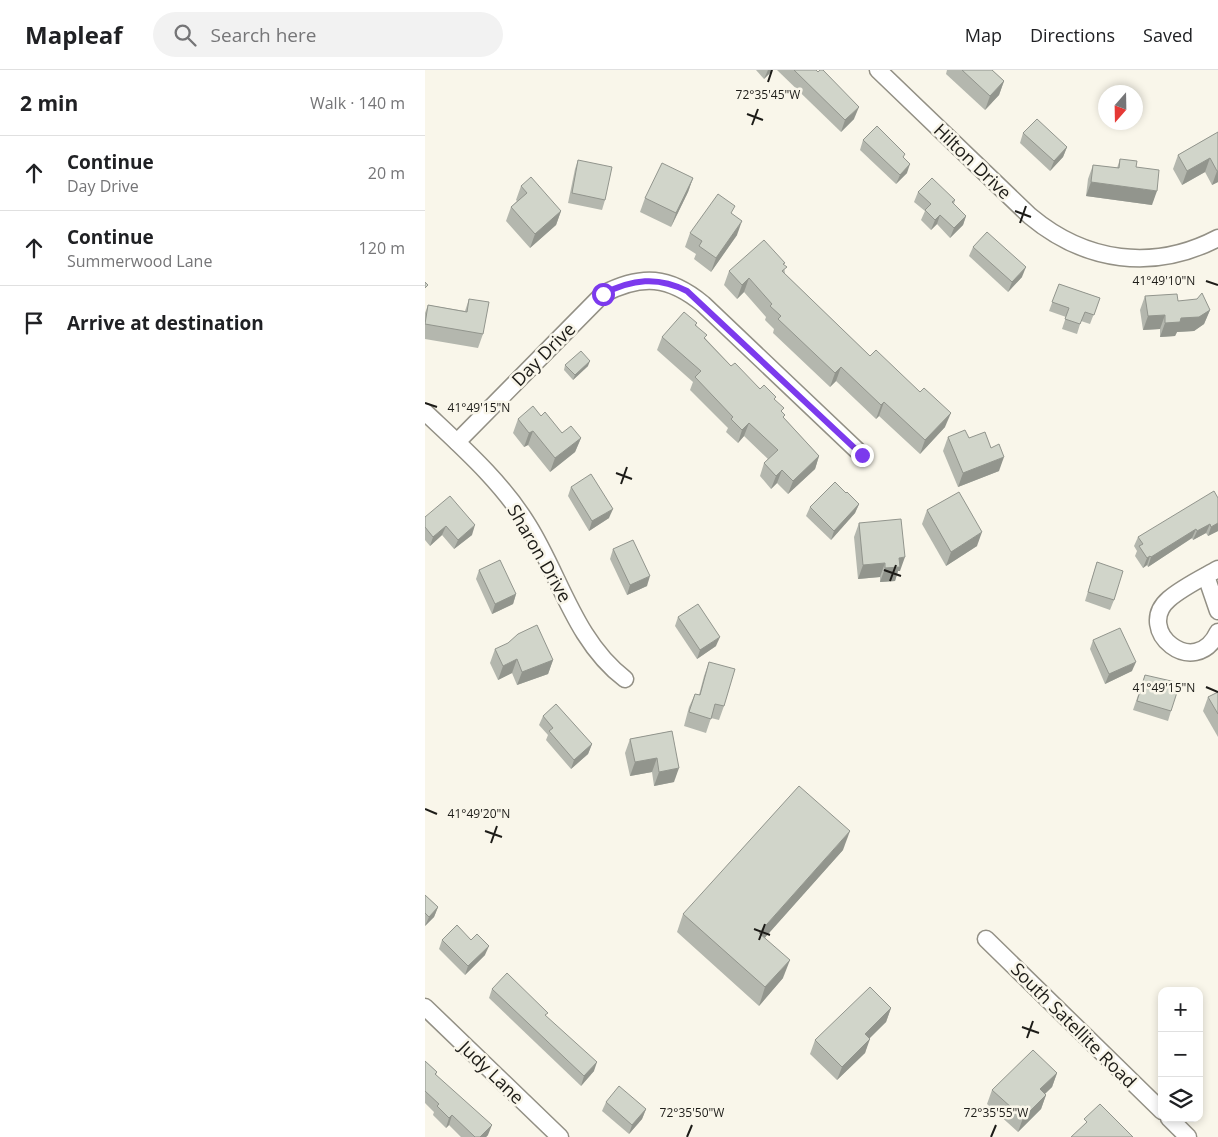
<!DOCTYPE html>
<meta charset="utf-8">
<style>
body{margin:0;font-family:"Open Sans",sans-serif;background:#f2f2f2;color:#202124}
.controls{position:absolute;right:15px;bottom:15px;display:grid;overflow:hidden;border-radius:10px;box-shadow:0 2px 8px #0003}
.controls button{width:45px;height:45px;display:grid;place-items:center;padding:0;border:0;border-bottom:1px solid #e0e0e0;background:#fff;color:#202124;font:25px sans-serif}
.compass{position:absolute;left:673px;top:15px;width:45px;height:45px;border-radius:50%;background:#fff;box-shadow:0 2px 8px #0003;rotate:200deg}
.stop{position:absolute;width:15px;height:15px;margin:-11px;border:4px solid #7c3aed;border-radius:50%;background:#fff}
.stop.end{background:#7c3aed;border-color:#fff;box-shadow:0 1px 5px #0008}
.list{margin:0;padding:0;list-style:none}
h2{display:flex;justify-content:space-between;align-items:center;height:65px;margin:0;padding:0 20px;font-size:21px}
h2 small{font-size:16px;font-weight:400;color:#757577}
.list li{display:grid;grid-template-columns:32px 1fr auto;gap:15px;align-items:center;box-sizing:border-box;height:75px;padding:0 20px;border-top:1px solid #e0e0e0}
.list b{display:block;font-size:19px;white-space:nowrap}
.list p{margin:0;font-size:16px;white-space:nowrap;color:#757577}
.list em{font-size:16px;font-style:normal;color:#757577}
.icon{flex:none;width:28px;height:28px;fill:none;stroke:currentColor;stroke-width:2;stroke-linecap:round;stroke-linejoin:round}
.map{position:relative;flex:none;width:793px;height:1067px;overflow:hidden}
header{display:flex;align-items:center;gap:30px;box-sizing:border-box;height:70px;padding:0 25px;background:#fff;border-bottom:1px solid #e0e0e0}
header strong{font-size:24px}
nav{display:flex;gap:28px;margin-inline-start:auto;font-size:18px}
.search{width:350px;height:45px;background:#f2f2f2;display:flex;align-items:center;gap:12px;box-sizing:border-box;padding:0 18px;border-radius:28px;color:#757577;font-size:19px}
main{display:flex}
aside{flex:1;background:#fff}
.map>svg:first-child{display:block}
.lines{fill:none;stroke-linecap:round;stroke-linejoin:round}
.street-casing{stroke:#939085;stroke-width:19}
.street{stroke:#fff;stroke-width:16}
.wall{fill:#b4b7ae}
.shaded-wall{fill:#92958d}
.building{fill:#d1d5ca;stroke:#92958d}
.route{stroke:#7c3aed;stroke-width:6}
.ticks{fill:none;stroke:#1d1c18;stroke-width:2}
.labels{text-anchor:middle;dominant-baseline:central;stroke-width:5;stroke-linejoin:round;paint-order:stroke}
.street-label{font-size:18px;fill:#1d1c18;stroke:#f9f6ea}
.ticks-label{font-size:12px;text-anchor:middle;fill:#1d1c18;stroke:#f9f6ea;stroke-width:5;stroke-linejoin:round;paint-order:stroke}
</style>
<header>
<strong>Mapleaf</strong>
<div class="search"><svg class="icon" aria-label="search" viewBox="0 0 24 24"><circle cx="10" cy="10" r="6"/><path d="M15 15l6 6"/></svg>Search here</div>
<nav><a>Map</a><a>Directions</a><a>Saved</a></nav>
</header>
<main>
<aside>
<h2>2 min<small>Walk · 140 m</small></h2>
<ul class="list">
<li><svg class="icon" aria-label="ahead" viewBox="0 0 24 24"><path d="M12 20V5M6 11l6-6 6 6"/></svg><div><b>Continue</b><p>Day Drive</p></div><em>20 m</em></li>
<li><svg class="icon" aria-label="ahead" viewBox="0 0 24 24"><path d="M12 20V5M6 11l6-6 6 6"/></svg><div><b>Continue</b><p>Summerwood Lane</p></div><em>120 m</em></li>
<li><svg class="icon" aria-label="arrive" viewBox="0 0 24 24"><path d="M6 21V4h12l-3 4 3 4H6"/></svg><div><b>Arrive at destination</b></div></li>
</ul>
</aside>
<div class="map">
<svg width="793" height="1067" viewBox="0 0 793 1067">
<rect width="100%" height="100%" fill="#f9f6ea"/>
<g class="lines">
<g class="street-casing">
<g id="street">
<path d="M453,0L605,146C660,192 728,202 793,168"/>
<path d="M0,342C36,376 77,412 103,455C135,506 150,571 200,609"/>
<path d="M32,372L178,224C217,204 244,206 278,234L437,385"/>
<path d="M793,499C777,508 758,517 744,529C708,560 770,611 793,562"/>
<path d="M781,506L793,541"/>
<path d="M561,869L737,1041"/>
<path d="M0,937L135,1067"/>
<path d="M744,1048L763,1067"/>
</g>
</g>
<use href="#street" class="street"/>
</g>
<g class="wall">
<path d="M331,0H348L339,9Z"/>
<path d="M352,0H391L429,49L416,62Z"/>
<path d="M522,0H567L579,11L574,25L560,40L521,4Z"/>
<path d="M793,62V112L787,115L780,102L757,115L748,99L753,85Z"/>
<path d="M598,63L642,77L638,87L625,101L595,73Z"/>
<path d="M438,70L479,88L482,103L471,114L435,80Z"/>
<path d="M695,89L727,135L661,126L663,109L668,95L692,98Z"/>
<path d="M153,90L180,130L177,140L143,133L150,99Z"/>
<path d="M268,108L263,122L246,157L215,142L220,128Z"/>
<path d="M96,116L136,141L131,155L105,178L81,151L86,137L92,131L91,130Z"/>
<path d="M493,122L530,130L529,134L541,146L538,155L525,168L512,154L506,160L496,150L500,141L489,132Z"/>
<path d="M308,144L312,165L286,202L269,189L271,184L260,177L265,163Z"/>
<path d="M548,177L597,207L583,222L544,186Z"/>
<path d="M359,195L360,204L445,286L520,357L495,384L454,346L451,349L411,311L405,317L348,263L349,259L340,250L341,247L319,222L312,229L299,215L304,201Z"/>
<path d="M634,214L675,228L665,254L656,251L652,264L637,259L641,247L624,241Z"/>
<path d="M720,226L753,231L785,240L779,254L769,261L752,262L750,266L735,267V259L718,260L715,240Z"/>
<path d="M44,229L58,264L53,278L0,269V243L3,235L40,241Z"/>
<path d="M272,253L271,255L281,269L306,296L350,330L357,342L359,348L394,386L390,399L363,424L352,413L346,419L335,406L339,393L343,389L319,366L313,373L301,362L303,358L265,320L268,312L232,280L237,267Z"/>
<path d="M140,295L163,296L148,310L139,300Z"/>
<path d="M93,349L156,368L150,382L125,402L103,375L99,377L88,363Z"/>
<path d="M523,367L544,368L566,378L574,401L533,417L518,381Z"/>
<path d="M146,417L184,448L164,461L143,426Z"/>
<path d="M421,423L434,434L430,443L406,470L381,446L385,437Z"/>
<path d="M793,428V461L783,466L781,463L768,470L767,468L723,497L722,495L718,498L710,486L712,481L709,476L713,467Z"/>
<path d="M502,440L552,476L521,496L497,454Z"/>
<path d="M0,447L47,465L29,479L17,465L5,476L0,470Z"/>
<path d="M434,453L475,501H473L470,511L455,512V507L433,509L429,467Z"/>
<path d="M188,479L222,516L202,525L185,489Z"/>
<path d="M672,492L689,530L685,540L660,531Z"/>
<path d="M54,500L91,524L88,534L67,544L51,509Z"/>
<path d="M253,547L291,576L272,589L250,556Z"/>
<path d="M668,570L707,601L680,614L665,579Z"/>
<path d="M70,579L128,590L123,604L92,615L87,603L73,610L65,593Z"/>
<path d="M284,592L299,636L294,650L286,648L281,663L259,656L264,637L270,624L274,625L279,606Z"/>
<path d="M720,605L746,641L743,651L708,640Z"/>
<path d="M793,622V667L778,641L783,627Z"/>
<path d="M118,646L167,674L163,684L146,699L121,670L123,665L114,655Z"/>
<path d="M247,661L249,712L229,716L227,702L205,706L200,683L205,669Z"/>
<path d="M418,780L340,867L358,908L334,936L252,862L258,844Z"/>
<path d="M0,825L13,837L9,847L0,856Z"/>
<path d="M17,870L60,885L40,905L14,879Z"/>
<path d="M67,919L121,946L169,1001L156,1016L64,928Z"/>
<path d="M466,938L461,952L444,968L440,983L412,1010L385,984L390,970Z"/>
<path d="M0,991L12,1002L11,1005L63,1065L61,1067H36L24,1055L21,1058L8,1045L9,1042L0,1033Z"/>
<path d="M632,1003L627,1017L620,1024L621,1025L616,1039L593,1062L562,1034L567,1020Z"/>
<path d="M181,1032L221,1039L217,1049L204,1064L177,1041Z"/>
</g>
<g class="shaded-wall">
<path d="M343,0H348L339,9Z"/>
<path d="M579,11L574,25L560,40L565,26Z"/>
<path d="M434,37L429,49L416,62L420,50Z"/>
<path d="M642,77L638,87L625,101L629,91Z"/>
<path d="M785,88L780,102L757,115L762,101Z"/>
<path d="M485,94L482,103L471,114L475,105Z"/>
<path d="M792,101H793V112L787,115Z"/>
<path d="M268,108L263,122L246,157L251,143Z"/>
<path d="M666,112L732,121L727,135L661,126Z"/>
<path d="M136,141L131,155L105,178L110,164Z"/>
<path d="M515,145L512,154L506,160L510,150Z"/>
<path d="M541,146L538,155L525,168L529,158Z"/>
<path d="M317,151L312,165L286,202L291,188Z"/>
<path d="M601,197L597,207L583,222L587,212Z"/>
<path d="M324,208L319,222L312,229L317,215Z"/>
<path d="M785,240L779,254L769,261L752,262L750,266L735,267L740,253Z"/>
<path d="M740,245L735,259L718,260L723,246Z"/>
<path d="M165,291L163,296L148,310L150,305Z"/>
<path d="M416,297L411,311L405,317L410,303Z"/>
<path d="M459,332L454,346L451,349L456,335Z"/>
<path d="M526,343L520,357L495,384L500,370Z"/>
<path d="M324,353L319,366L313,373L317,360Z"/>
<path d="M108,361L103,375L99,377L104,363Z"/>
<path d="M156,368L150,382L125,402L130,388Z"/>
<path d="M394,386L390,399L363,424L368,411Z"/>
<path d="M579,387L574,401L533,417L538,403Z"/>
<path d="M357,400L352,413L346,419L351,406Z"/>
<path d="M434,434L430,443L406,470L409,461Z"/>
<path d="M188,439L184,448L164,461L167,451Z"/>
<path d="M793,453V461L783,466L786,457Z"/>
<path d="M785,454L781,463L768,470L772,461Z"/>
<path d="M50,455L47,465L29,479L33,470Z"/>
<path d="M21,456L17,465L5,476L8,467Z"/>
<path d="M771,459L767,468L723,497L726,487Z"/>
<path d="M557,462L552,476L521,496L526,482Z"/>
<path d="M725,486L722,495L718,498L722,488Z"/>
<path d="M480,487L475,501H473L470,511L455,512L460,498L474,488Z"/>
<path d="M460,493L455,507L433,509L438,495Z"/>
<path d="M225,506L222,516L202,525L205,515Z"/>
<path d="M91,524L88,534L67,544L70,534Z"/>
<path d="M295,567L291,576L272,589L275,580Z"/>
<path d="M92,589L87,603L73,610L78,596Z"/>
<path d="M128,590L123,604L92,615L97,602Z"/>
<path d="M711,592L707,601L680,614L684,604Z"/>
<path d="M167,674L163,684L146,699L149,690Z"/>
<path d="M232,688L227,702L205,706L210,692Z"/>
<path d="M254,698L249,712L229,716L234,702Z"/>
<path d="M425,761L418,780L328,881L334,863Z"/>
<path d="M13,837L9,847L0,856L4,847Z"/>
<path d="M64,876L60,885L40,905L43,896Z"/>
<path d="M365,890L358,908L334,936L340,917Z"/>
<path d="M466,938L461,952L435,978L440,964Z"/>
<path d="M445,969L440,983L412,1010L417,997Z"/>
<path d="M172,992L169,1001L156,1016L159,1006Z"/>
<path d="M632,1003L627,1017L610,1033L615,1019Z"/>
<path d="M621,1025L616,1039L593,1062L598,1048Z"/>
<path d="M221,1039L217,1049L204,1064L207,1055Z"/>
<path d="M27,1045L24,1055L21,1058L24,1048Z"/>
<path d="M67,1055L63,1065L61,1067H55Z"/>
</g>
<g class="building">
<path d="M369,0H391L393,2L395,0H398L434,37L420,50Z"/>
<path d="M537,0H567L579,11L565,26Z"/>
<path d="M612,49L642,77L629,91L598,63Z"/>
<path d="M452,56L480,84L478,87L485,94L475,105L438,70Z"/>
<path d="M793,62V101H792L785,88L762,101L753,85Z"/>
<path d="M695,89L712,91L711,97L734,100L732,121L666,112L668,95L694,98Z"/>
<path d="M153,90L187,97L180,130L147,123Z"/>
<path d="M237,93L268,108L251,143L220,128Z"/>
<path d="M106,107L136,141L110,164L86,137L102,123L96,116Z"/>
<path d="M507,108L530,130L527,132L541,146L529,158L515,145L510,150L500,140L506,134L493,122Z"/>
<path d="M293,124L310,136L306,143L317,151L291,188L274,176L277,171L265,163Z"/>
<path d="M562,162L601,197L587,212L548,177Z"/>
<path d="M339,170L360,193L358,194L362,197L357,201L445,286L451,280L495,322L499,318L526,343L500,370L459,332L456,335L416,297L410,303L353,249L356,246L345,236L347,234L324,208L317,215L304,201Z"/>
<path d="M0,212L3,215L0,218Z"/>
<path d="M634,214L675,228L669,245L660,242L655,254L640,249L644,238L627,232Z"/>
<path d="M777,223L785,240L774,247L756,248L755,252L740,253V245L723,246L720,226L752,224L753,231L772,229Z"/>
<path d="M44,229L64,232L58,264L0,254L3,235L42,242Z"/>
<path d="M259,242L272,253L270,255L282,265L279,268L306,296L310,293L335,319L339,315L351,327L349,329L359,338L356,341L360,345L358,347L394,386L368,411L357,400L351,406L339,393L353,380L324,353L317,360L306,349L308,347L270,307L276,301L237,267Z"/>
<path d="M156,281L165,291L150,305L140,295Z"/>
<path d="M108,336L116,346L120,342L137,363L146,356L156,368L130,388L108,361L104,363L93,349Z"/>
<path d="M540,360L544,368L560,362L566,378L574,374L579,387L538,403L523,367Z"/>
<path d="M166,404L188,439L167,451L146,417Z"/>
<path d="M410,412L421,423L422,422L434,434L409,461L385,437Z"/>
<path d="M789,421L793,428V453L786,457L785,454L772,461L771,459L726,487L725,486L722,488L714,476L718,474L713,467Z"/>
<path d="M534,422L557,462L526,482L502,440Z"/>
<path d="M25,426L50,455L33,470L21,456L8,467L0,457V447Z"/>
<path d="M476,449L480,487L474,488L475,497L460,498V493L438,495L434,453Z"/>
<path d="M208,470L225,506L205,515L188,479Z"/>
<path d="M75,490L91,524L70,534L54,500Z"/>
<path d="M672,492L698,501L689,530L663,522Z"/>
<path d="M273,534L295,567L275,580L253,547Z"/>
<path d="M112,555L128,590L97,602L92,589L78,596L70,579L83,573L93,564Z"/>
<path d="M695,558L711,592L684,604L668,570Z"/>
<path d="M284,592L310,599L299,636L290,634L286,649L264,642L270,624L275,625Z"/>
<path d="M720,605L755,613L746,641L712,631Z"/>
<path d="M793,622V644L783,627Z"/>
<path d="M131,634L167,674L149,690L124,661L128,658L118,646Z"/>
<path d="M247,661L254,698L234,702L232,688L210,692L205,669Z"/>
<path d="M374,716L425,761L334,863L365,890L340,917L258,844Z"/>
<path d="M0,825L13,837L4,847L0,843Z"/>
<path d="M32,855L46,870L52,864L64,876L43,896L17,870Z"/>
<path d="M82,903L123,943L120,945L172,992L159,1006L67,919Z"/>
<path d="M445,917L466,938L440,964L445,969L417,997L390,970Z"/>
<path d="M608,980L632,1003L615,1019L621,1025L598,1048L567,1020Z"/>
<path d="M0,991L12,1002L10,1004L67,1055L55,1067H50L27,1045L24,1048L12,1036L14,1034L0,1021Z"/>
<path d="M194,1016L221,1039L207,1055L181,1032Z"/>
<path d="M675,1034L708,1067H646L662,1052L659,1049Z"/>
</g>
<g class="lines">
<path class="route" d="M178,224C207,209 233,206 262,221L437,385"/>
</g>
<path class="ticks" d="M343,12L347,0M322,44L338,50M327,55L333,39M590,141L606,147M595,153L601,136M781,211L793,215M0,333L12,337M191,403L207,409M196,414L202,397M459,500L476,506M465,511L471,495M781,617L793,622M0,739L12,744M60,761L77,767M66,773L72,756M329,859L345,865M334,870L340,854M597,957L614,963M602,968L608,951M262,1067L267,1055M566,1067L571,1055"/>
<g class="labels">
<g class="street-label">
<text transform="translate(548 91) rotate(44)">Hilton Drive</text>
<text transform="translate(118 284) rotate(-45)">Day Drive</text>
<text transform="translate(115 483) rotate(60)">Sharon Drive</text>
<text transform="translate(649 955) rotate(45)">South Satellite Road</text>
<text transform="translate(67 1002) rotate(44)">Judy Lane</text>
</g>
</g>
<g class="ticks-label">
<text x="343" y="29">72°35'45"W</text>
<text x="739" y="215">41°49'10"N</text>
<text x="54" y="342">41°49'15"N</text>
<text x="739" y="622">41°49'15"N</text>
<text x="54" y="748">41°49'20"N</text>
<text x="267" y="1047">72°35'50"W</text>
<text x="571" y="1047">72°35'55"W</text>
</g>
</svg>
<div class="controls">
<button>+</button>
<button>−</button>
<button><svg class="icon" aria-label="layers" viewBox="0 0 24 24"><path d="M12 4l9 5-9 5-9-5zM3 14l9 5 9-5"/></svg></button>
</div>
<svg class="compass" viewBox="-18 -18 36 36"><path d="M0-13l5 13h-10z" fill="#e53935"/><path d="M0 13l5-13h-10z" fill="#757577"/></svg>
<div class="stop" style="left:178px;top:224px"></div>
<div class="stop end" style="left:437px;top:385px"></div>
</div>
</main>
